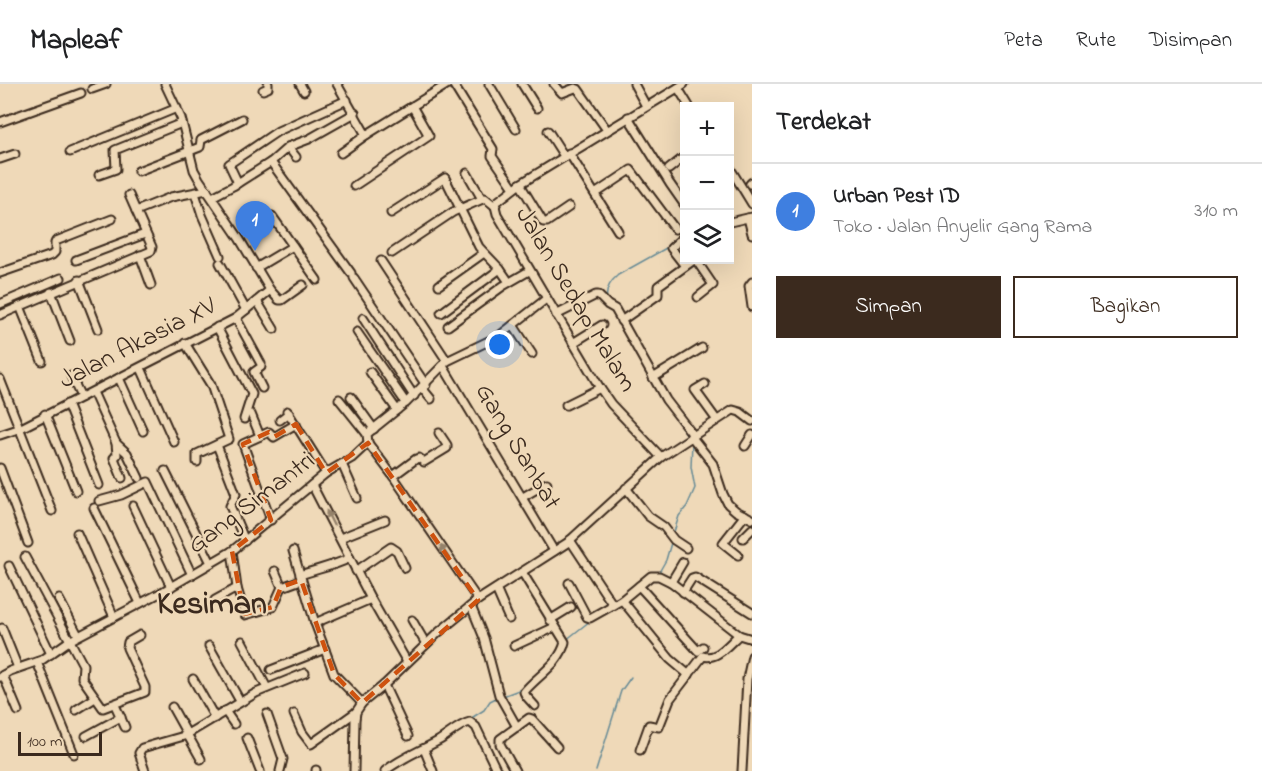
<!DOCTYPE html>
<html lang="id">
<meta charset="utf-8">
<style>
body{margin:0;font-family:"Indie Flower",sans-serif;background:#f6f6f6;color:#202124}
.controls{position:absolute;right:18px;top:18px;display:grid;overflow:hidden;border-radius:0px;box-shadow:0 6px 24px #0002}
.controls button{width:54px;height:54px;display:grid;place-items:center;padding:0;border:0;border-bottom:2px solid #e0e0e0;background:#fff;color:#202124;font:30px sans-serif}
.scale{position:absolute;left:18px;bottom:15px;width:84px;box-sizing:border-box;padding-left:6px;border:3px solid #3b2a1e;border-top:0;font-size:16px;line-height:21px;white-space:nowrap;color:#3b2a1e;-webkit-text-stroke:4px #efd9b8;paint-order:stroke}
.you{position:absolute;left:500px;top:261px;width:21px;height:21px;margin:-15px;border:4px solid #fff;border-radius:50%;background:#1a73e8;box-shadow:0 0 0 9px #1a73e833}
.badge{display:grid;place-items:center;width:39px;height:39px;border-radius:50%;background:#3b2a1e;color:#fff;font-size:20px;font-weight:700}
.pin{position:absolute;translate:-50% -50px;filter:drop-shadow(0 2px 3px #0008)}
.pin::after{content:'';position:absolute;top:32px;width:21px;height:18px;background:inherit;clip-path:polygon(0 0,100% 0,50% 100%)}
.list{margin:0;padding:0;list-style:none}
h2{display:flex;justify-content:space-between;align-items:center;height:78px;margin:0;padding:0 24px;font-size:26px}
h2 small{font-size:20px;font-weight:400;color:#757577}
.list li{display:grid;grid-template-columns:39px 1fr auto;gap:18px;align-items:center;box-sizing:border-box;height:96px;padding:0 24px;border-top:2px solid #e0e0e0}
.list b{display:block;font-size:22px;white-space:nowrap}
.list p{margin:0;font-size:20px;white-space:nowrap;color:#757577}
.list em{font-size:20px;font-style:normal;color:#757577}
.actions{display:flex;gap:12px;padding:18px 24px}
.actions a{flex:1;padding:14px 0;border:2px solid #3b2a1e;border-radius:0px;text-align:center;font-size:21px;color:#3b2a1e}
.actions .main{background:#3b2a1e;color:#fff}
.icon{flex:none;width:33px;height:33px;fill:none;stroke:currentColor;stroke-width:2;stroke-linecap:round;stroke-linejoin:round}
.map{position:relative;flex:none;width:752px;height:687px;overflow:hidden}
header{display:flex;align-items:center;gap:36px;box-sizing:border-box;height:84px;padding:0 30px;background:#fff;border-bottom:2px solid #e0e0e0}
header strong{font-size:28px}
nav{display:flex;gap:33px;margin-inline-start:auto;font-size:21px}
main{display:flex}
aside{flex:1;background:#fff}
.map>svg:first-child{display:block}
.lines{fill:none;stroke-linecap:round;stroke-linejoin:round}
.stream{stroke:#678b96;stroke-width:1.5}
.minor-casing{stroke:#3b2a1e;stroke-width:11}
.minor{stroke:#efd9b8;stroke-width:7}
.oneway{fill:#95826b}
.marked{fill:none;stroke:#ce520f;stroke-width:4.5;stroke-dasharray:12 8;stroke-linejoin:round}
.labels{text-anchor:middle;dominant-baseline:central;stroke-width:4.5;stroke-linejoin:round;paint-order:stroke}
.street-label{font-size:26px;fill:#3b2a1e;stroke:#efd9b8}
.district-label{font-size:32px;font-weight:bold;fill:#3b2a1e;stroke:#efd9b8}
</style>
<header>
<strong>Mapleaf</strong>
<nav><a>Peta</a><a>Rute</a><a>Disimpan</a></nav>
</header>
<main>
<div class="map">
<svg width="752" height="687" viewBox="0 0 752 687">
<rect width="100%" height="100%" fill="#efd9b8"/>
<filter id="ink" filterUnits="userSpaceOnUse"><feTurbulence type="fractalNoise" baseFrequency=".0167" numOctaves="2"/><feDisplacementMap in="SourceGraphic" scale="12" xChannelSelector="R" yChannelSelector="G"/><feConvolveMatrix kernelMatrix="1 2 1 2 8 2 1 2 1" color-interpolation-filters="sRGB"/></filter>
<g filter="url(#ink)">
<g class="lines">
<g class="stream">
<path d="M607,215C605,205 611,197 618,191L668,163"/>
<path d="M624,248L635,267"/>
<path d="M642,280L649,294"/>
<path d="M678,338L687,351"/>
<path d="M673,451L679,432L687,422L695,404L691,383L692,358"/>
<path d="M658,490L666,476L671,459"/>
<path d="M566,556L590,537"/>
<path d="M503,612L524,604"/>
<path d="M470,635L484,626L490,617L498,613"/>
<path d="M596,687L621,607L631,593"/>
</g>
<g class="minor-casing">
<g id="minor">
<path d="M165,0L181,34L194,86L199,95L239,154L270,206L279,216H282L303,201"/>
<path d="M300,0L304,7"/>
<path d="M337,0L366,51"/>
<path d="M453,0L493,65L492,72L514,104"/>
<path d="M489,0L516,45"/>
<path d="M522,0L537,24"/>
<path d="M554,0L562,9L575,4L578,5L607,46"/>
<path d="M634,0L646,22"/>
<path d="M678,4L689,22"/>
<path d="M92,5L106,0"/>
<path d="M263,6L268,4V0"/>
<path d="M628,33L670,100L684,120"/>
<path d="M0,38L81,9"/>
<path d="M548,47L564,72"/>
<path d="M288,63L296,73"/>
<path d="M70,68L177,24"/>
<path d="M341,69L366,51L448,0"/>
<path d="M569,69L618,147"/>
<path d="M0,75L15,70"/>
<path d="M271,78L351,189"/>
<path d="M730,84L752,120"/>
<path d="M669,85L684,73"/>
<path d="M138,87L200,63L201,56L242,35"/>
<path d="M467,89L482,115"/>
<path d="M99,91L116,85L115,66L182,39"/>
<path d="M238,99L229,80L278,47L347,16"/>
<path d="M520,100L543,138H547L569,123"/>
<path d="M750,100L752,98"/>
<path d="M354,102L429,52L412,22"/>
<path d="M195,109L202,131L220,172"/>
<path d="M595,110L631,86L675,145"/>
<path d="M212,113L233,102L271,78L288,63L309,55L355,29"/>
<path d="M495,122L497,130L600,304L611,320L661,373"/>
<path d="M495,122L498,117L520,100L684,0"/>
<path d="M136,127L171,113L207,106"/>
<path d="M391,129L445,94L479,163L500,185L509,198"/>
<path d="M272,132L317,196"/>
<path d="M748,134L752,150"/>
<path d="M730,138L752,133"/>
<path d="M683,153L671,164L685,182"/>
<path d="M392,169L453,128L485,114L495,122"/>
<path d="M140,171L151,201"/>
<path d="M76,176L145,150"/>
<path d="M696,176L713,201L698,213"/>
<path d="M381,177L447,277"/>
<path d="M220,179L246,226"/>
<path d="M256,184L293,162"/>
<path d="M0,189L52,171L55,168V159L56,157L112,135"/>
<path d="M354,194L426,301"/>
<path d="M79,196L98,245"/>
<path d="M752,198L749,202L752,223"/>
<path d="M439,201L484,169"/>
<path d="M51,208L70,257"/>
<path d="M257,217L274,245"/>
<path d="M0,220L61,194"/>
<path d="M20,222L42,277"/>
<path d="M441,229L500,185"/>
<path d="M0,231L151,167L152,163L129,111"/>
<path d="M556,231L596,211H598L608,221L615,225L666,316L693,351"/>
<path d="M236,234L261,280V283L254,288L262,304"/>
<path d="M363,234L414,312"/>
<path d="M621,237L658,211V202L694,176"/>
<path d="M513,241L532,270"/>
<path d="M448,242L503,202L529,187"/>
<path d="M217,243L252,310L244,335"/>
<path d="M357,248L406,319"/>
<path d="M185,259L211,301L229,355L197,370V378"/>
<path d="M573,259L602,241"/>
<path d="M443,282L554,467"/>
<path d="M141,284L174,358"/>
<path d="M370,288L397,326"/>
<path d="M71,292L81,313"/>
<path d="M119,294L143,347"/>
<path d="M653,294L702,264"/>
<path d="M0,295L52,427"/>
<path d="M705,300L695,306L716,335"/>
<path d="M422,304L431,315"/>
<path d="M93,308L116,359L127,369L139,394"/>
<path d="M351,313L374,345"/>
<path d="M339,315L367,350"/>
<path d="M67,320L99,401"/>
<path d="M566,321L600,304"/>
<path d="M287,327L326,389"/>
<path d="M45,330L76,407"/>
<path d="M251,330L260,352"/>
<path d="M280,336L289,329"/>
<path d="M0,351L21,344L236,234L270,206"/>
<path d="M691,352L713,380L723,410L728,420L736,427L752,435"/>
<path d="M116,359L117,371L114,374L122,394"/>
<path d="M368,359L367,350L408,317L447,277L499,252L546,215"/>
<path d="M368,359L393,392L478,516"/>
<path d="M217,361L236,410L230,422L245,457"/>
<path d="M745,362L752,351"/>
<path d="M342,380L357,414"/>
<path d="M0,384L28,459"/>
<path d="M165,387L211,479"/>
<path d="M393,392L416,375L419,374L424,378L447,364V361L439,349"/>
<path d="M312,401L371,515L407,578"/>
<path d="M626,404L648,432L664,443L674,456L686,464"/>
<path d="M523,413L547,399"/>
<path d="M99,417L121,411L148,398L192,491"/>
<path d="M133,422L171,503"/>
<path d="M94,424L140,519"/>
<path d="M271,436L243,360L269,348L274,353L296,340"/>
<path d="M77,449L114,533"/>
<path d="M340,454L385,436"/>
<path d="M743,454L752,445"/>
<path d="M570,456L613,521"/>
<path d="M232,467L237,504L245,531L273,523L282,503"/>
<path d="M293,467L315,539L334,590L362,619"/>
<path d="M738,471L723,459L745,431"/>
<path d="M25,473L83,581L82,594L103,624L145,608V603L127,564L128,558L140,551"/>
<path d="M9,482L51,570"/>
<path d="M275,487L282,503L301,496"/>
<path d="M356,487L391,463L397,467L405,484"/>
<path d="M522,488L565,558C560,580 537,592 524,608L526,612L535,622"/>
<path d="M300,491C317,485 334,482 350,474"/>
<path d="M671,498L683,478"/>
<path d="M569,499L587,533L590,534L622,516L651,492H659L671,498L739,551L752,555"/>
<path d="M639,502L698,567L703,563"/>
<path d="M496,505L509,535"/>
<path d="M683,508L692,494L695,493L752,529"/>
<path d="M59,515L78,551"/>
<path d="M215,516L237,504"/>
<path d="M622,516L670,575L689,591"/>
<path d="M471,522L484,554L499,611L517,643"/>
<path d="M412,536L426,560"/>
<path d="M550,536L571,523"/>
<path d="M315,539L371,515"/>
<path d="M2,544L18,584"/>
<path d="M242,557L267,604"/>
<path d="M209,562L240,617"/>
<path d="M514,562L555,543"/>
<path d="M37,578L74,670"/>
<path d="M271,586L325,565"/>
<path d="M3,591L18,627"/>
<path d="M0,593L10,587L42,576L69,557L160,509L232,467L326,389L352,374L368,359"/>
<path d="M193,595L215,634"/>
<path d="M384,601L408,652"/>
<path d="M115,621L125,643"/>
<path d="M172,623L201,675"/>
<path d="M76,626L95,614"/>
<path d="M225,627L234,640"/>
<path d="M267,630L283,675L280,687"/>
<path d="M294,630L302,648L311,660L356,628"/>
<path d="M86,652L121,633"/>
<path d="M247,654L260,687"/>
<path d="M424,665L433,687"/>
<path d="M640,666L649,641L659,643L670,615L703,572C717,577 729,559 739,551"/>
<path d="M316,686V687"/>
<path d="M145,687L139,669L142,664L184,652L256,609L305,589"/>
<path d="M354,687L355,636L356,628L362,619L384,601L439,548L478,516L567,459L661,373L733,326L740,328L752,337"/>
<path d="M385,687C401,674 420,667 438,657C449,651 458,641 470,638L476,643L497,687"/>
<path d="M515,687L500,660V655L529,634L532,635L557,663"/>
<path d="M742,687L747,595L752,572"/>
</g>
</g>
<use href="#minor" class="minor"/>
</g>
<defs><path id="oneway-solid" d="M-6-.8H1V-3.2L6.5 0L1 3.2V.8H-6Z" transform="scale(1.5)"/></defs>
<g class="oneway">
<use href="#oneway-solid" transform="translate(330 434) rotate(-116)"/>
<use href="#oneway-solid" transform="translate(445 468) rotate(-125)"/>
</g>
</g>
<path class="marked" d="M296,340L326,389L368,359L478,516L362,619L334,590L301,496L281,503L273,523L244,530L232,467L271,436L243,360L269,348L274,353Z"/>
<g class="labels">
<g class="street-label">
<text transform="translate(575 216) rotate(59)">Jalan Sedap Malam</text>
<text transform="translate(138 260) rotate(-27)">Jalan Akasia XV</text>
<text transform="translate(517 363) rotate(59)">Gang Sanbat</text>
<text transform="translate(252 420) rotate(-37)">Gang Simantri</text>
</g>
<g class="district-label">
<text x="212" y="521">Kesiman</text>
</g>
</g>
</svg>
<div class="controls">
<button>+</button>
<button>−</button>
<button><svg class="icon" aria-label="layers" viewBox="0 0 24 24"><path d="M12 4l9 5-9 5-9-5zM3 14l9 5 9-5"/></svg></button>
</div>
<div class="scale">100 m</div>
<div class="you"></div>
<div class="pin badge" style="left:255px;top:167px;background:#3f7fe0">1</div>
</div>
<aside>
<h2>Terdekat<small></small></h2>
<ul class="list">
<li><span class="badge" style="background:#3f7fe0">1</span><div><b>Urban Pest ID</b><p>Toko · Jalan Anyelir Gang Rama</p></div><em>310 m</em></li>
</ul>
<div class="actions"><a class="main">Simpan</a><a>Bagikan</a></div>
</aside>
</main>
